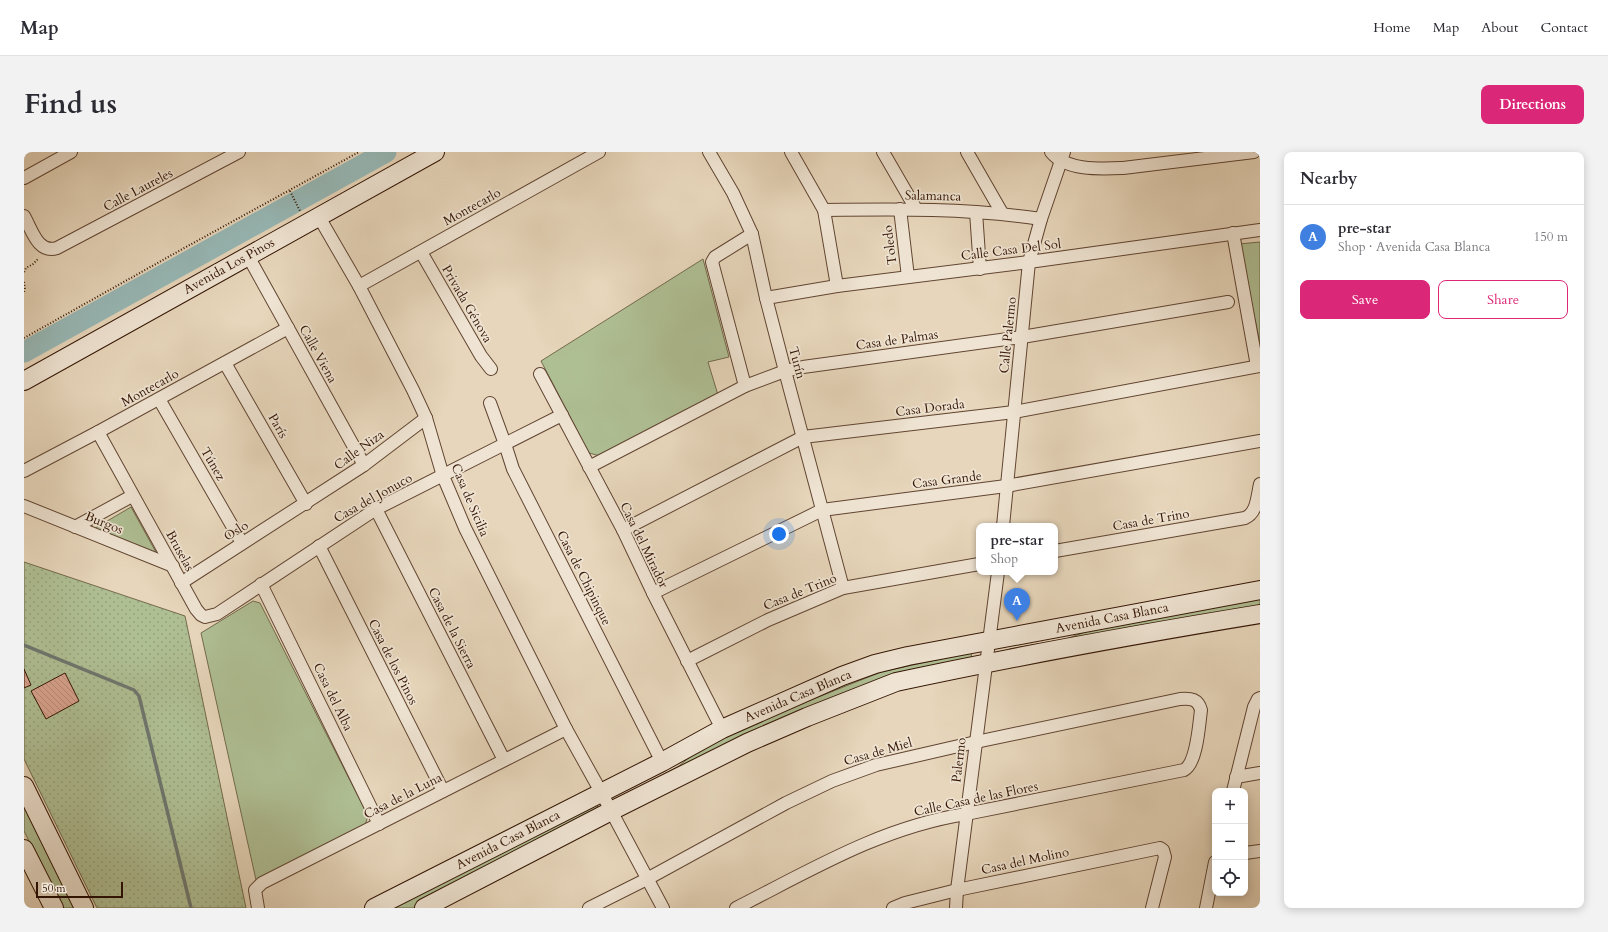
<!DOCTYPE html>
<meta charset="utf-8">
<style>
body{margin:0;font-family:Cardo,serif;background:#f2f2f3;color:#2b2b33}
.controls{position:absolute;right:12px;bottom:12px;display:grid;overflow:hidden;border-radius:8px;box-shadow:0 2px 10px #0003}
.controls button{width:36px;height:36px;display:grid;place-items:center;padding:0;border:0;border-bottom:1px solid #e1e1e2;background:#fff;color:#2b2b33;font:20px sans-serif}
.scale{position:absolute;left:12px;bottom:10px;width:87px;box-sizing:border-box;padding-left:4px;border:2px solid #341504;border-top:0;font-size:11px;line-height:14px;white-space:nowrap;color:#341504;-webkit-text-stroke:3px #efe4d3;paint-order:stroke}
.you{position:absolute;left:755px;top:382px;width:14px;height:14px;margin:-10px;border:3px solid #fff;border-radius:50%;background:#1a73e8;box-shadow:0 0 0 6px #1a73e833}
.badge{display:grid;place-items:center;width:26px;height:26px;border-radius:50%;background:#db2777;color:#fff;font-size:13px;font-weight:700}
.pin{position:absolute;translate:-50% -33px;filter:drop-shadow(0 1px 2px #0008)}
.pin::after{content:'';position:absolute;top:21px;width:14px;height:12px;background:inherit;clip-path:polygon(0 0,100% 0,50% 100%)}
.popup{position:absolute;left:952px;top:371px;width:82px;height:52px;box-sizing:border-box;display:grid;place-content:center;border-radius:8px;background:#fff;filter:drop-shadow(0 1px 3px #0005);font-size:13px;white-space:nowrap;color:#7c7c81}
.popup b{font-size:15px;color:#2b2b33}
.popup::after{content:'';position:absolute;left:50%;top:100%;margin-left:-8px;border:8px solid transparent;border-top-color:#fff}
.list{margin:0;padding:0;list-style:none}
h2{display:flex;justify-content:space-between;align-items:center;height:52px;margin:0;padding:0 16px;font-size:17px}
h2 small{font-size:13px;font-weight:400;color:#7c7c81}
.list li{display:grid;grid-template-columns:26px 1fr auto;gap:12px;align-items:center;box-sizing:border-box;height:64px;padding:0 16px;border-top:1px solid #e1e1e2}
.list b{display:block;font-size:15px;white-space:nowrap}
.list p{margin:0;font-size:13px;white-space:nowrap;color:#7c7c81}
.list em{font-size:13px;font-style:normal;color:#7c7c81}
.actions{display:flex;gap:8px;padding:12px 16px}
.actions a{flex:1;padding:9px 0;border:1px solid #db2777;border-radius:8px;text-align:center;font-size:14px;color:#db2777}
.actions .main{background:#db2777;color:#fff}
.icon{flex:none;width:22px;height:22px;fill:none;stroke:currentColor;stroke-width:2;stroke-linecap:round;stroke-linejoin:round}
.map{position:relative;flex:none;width:1236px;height:756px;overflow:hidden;border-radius:8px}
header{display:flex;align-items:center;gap:24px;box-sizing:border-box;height:56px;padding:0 20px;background:#fff;border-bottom:1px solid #e1e1e2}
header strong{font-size:19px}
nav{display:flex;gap:22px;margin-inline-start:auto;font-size:14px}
.intro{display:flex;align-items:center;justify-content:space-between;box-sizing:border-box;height:96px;padding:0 24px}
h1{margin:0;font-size:28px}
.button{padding:10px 18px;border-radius:8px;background:#db2777;color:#fff;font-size:14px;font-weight:700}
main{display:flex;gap:24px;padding:0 24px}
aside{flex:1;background:#fff;border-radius:8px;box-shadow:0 2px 10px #0003}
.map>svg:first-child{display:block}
.grass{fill:url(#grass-dots);stroke:#726a4c}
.green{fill:#afbf94;stroke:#726a4c}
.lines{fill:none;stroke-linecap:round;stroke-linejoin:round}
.stream{stroke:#6f776f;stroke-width:3.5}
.river{stroke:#97b8b6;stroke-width:21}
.building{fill:url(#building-back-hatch);stroke:#341504}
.street-casing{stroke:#614532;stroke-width:14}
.secondary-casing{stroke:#341504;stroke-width:20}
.path{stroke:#341504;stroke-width:2;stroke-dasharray:1 2;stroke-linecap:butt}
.street{stroke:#efe4d3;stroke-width:12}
.secondary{stroke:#efe4d3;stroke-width:18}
.labels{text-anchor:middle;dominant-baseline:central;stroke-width:3.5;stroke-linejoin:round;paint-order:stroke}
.street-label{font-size:13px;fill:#341504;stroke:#efe4d3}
</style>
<header>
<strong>Map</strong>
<nav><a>Home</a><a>Map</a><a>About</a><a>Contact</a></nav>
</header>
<div class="intro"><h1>Find us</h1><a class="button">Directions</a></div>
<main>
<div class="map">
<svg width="1236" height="756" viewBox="0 0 1236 756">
<defs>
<pattern id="grass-dots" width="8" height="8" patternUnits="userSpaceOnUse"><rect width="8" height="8" fill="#afbf94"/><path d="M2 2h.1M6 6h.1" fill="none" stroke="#97a37e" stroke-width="1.8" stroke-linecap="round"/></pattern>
<pattern id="building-back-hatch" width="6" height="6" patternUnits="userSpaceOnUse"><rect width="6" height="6" fill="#d8a48f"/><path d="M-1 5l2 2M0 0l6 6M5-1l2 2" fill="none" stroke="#ba8c7a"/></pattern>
</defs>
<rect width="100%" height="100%" fill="#e7d6bb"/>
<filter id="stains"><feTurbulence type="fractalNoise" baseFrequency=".005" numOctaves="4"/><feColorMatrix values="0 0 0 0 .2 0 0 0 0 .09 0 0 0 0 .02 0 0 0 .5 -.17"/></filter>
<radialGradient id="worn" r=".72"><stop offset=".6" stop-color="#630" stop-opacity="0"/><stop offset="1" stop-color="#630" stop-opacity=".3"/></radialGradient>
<path class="grass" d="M0,410L161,464L222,756H73L0,607Z"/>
<g class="green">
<path d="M1236,90V191L1215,92Z"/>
<path d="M679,107L705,205L684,210L694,243L576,304L565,301L517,209Z"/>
<path d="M107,355L133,402L68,378Z"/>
<path d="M1236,445V456L986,502L985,497L1042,487L1075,475Z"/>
<path d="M229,449L236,451L344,664L341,673L232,728L177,481Z"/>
<path d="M948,500L946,510L617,634L655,614L668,603L734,569L857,520Z"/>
<path d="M0,645L55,756H38L0,679Z"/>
<path d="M572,651L575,658L485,708L391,756H368Z"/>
</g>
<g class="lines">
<path class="stream" d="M0,493L110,538L115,544L167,756"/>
<path class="river" d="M0,200L362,0"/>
</g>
<g class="building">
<path d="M0,517L7,533L0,536Z"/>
<path d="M41,521L55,549L22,567L7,539Z"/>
</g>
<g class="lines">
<g class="street-casing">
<g id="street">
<path d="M685,0L709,41L728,82L742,146L761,219L819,436"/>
<path d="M767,0L800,58L813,134"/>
<path d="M859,0L892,57"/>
<path d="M943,0L978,61"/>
<path d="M1027,0C1042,19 1077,17 1099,16L1230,0"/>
<path d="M0,26L47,0"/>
<path d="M876,57L884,125"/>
<path d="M800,58C873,57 944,56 1017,67"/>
<path d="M952,60L956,117"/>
<path d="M0,64C8,78 14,102 33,96L215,0"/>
<path d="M295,65L335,134L389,238L402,266L419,324L441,376L542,577L577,640L639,756"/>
<path d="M1209,81L1233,214"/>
<path d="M397,100L457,204L467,217"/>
<path d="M224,104L340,313"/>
<path d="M335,134L575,0"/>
<path d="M742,146L813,134L1005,110L1236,78"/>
<path d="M201,211L282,352"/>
<path d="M516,222L599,378L629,441L698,577"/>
<path d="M721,234L688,110L691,105L728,82"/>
<path d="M135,247L218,391"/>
<path d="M466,251L481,292L489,317L638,610"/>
<path d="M74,280L172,457L177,463L181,465L193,462L352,357L538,263"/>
<path d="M565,315L721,234L761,219L779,215L998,185L1204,150"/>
<path d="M0,319L74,280L264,176"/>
<path d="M0,354L149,414"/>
<path d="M352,357L480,608"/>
<path d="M979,374L1005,110L1017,67L1040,0"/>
<path d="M51,375L108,344"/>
<path d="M599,378L779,285L990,260L1236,214"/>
<path d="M295,394L419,639"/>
<path d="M1031,399L1221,366C1233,361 1233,345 1236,332"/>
<path d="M157,431L340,313L402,266"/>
<path d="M237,432L355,672"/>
<path d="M629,441L798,358L982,334L1236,289"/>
<path d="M663,509L744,468L819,436L955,412"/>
<path d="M1212,625L1236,621"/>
<path d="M1209,639L1230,555L1234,547L1236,546"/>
<path d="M1221,701L1236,699"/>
<path d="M234,756L231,738L238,731L542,577"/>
<path d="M565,756L623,727L762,651L808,629L852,613L952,590L1156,547C1167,546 1174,547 1177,558C1175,573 1173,611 1160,618L942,662C858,675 787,718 712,756"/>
<path d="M869,756L881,751L933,738L1136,696L1139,698L1141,705L1128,756"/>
<path d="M932,756L933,738L974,420"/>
<path d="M1182,756L1191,710"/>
</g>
</g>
<g class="secondary-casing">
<g id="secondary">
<path d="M0,229L411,0"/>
<path d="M0,634L60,756"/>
<path d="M0,697L30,756"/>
<path d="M350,756L638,610L698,577L818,524L851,512L884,504L1236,438"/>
<path d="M400,756L587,659L723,591L783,565L872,530C993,504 1114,482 1236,462"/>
</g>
</g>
<g class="path">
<path d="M266,39L276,59"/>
<path d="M0,120L2,116L9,112L15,106"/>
<path d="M0,130L1,137L0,140"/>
<path d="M0,186L162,95L335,0"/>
</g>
<use href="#street" class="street"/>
<use href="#secondary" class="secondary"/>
</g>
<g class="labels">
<g class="street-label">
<text transform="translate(114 38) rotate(-28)">Calle Laureles</text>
<text transform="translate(909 44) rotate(1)">Salamanca</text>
<text transform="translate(448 55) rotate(-29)">Montecarlo</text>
<text transform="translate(866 93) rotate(-97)">Toledo</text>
<text transform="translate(987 98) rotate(-7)">Calle Casa Del Sol</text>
<text transform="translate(205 114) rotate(-29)">Avenida Los Pinos</text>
<text transform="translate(443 152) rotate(60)">Privada Génova</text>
<text transform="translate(984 183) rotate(-84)">Calle Palermo</text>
<text transform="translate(873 188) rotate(-8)">Casa de Palmas</text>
<text transform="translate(294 202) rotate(61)">Calle Viena</text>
<text transform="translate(773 211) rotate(75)">Turín</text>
<text transform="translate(126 236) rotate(-29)">Montecarlo</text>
<text transform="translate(906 256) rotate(-7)">Casa Dorada</text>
<text transform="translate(254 274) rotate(60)">París</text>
<text transform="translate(335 298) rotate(-36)">Calle Niza</text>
<text transform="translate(189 312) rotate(60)">Túnez</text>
<text transform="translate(923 328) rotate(-7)">Casa Grande</text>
<text transform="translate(349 346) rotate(-29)">Casa del Jonuco</text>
<text transform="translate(446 348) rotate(67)">Casa de Sicilia</text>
<text transform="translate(1127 368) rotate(-10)">Casa de Trino</text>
<text transform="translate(80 371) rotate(22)">Burgos</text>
<text transform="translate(212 379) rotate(-32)">Oslo</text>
<text transform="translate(620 393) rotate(64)">Casa del Mirador</text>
<text transform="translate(156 399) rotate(61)">Bruselas</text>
<text transform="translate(560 426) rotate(63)">Casa de Chipinque</text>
<text transform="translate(776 440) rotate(-22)">Casa de Trino</text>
<text transform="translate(1088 466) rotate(-11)">Avenida Casa Blanca</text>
<text transform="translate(428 476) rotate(63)">Casa de la Sierra</text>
<text transform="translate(369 510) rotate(63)">Casa de los Pinos</text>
<text transform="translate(774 544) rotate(-23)">Avenida Casa Blanca</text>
<text transform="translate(309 545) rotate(64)">Casa del Alba</text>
<text transform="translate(854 600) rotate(-16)">Casa de Miel</text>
<text transform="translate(935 608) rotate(-83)">Palermo</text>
<text transform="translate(379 644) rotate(-27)">Casa de la Luna</text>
<text transform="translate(952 647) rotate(-12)">Calle Casa de las Flores</text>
<text transform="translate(484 688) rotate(-27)">Avenida Casa Blanca</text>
<text transform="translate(1001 709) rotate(-12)">Casa del Molino</text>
</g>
</g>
<rect width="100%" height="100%" filter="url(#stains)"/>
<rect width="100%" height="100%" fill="url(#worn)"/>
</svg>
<div class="controls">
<button>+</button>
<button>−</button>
<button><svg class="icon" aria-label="locate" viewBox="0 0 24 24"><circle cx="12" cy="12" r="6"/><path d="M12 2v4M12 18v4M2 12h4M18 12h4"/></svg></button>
</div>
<div class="scale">50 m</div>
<div class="you"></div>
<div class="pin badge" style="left:993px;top:469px;background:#3f7fe0">A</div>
<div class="popup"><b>pre-star</b>Shop</div>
</div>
<aside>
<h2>Nearby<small></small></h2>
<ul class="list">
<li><span class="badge" style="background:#3f7fe0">A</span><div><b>pre-star</b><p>Shop · Avenida Casa Blanca</p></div><em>150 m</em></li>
</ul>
<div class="actions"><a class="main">Save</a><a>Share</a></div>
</aside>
</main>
